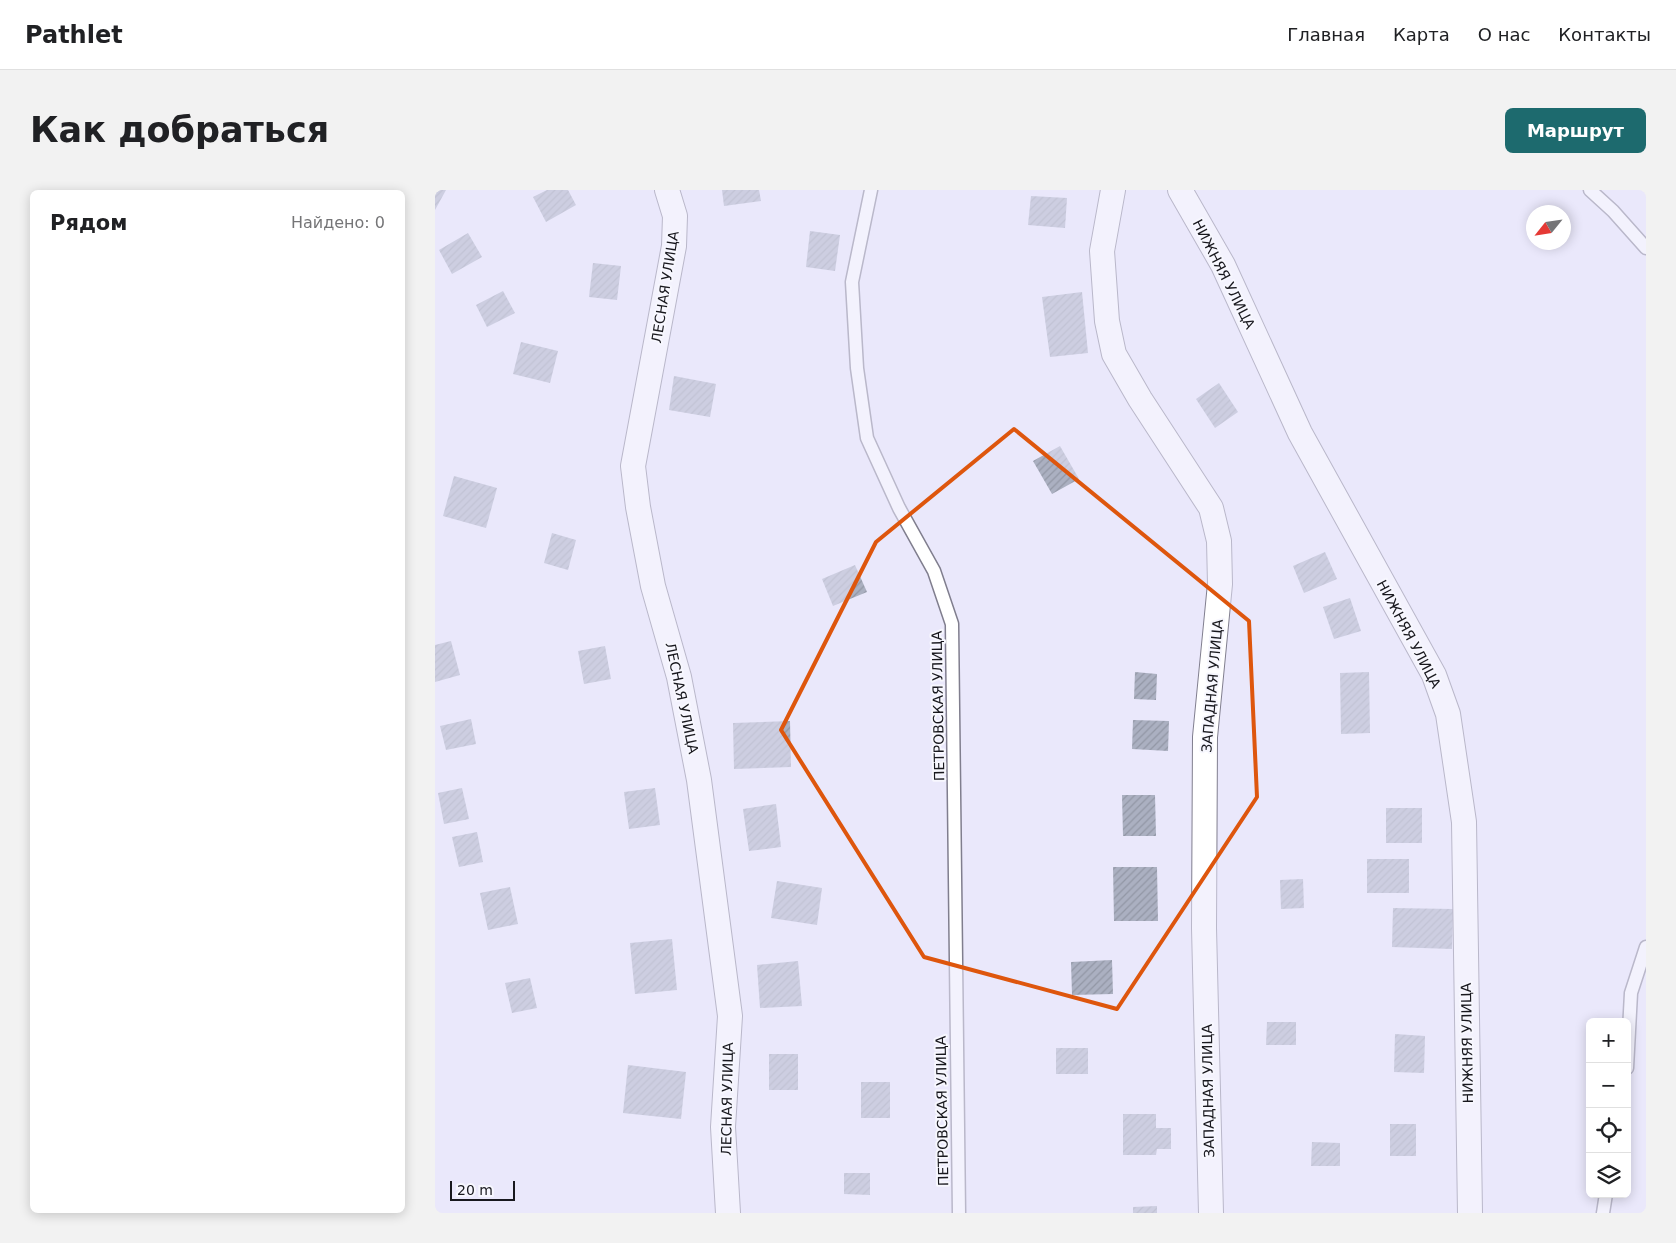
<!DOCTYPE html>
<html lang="ru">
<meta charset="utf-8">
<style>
body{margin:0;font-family:"DejaVu Sans",sans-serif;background:#f2f2f2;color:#202124}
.controls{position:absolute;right:15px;bottom:15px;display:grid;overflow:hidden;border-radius:8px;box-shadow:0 2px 12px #0003}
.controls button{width:45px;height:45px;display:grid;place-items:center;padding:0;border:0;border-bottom:1px solid #e0e0e0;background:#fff;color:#202124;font:25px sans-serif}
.compass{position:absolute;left:1091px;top:15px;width:45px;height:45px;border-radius:50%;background:#fff;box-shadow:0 2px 12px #0003;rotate:240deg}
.scale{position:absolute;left:15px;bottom:12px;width:65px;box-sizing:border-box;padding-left:5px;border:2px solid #18181e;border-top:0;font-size:14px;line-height:18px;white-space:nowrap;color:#18181e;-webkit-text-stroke:4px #f7f7fe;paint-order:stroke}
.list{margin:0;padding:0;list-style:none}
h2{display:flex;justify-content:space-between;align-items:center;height:65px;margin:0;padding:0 20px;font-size:21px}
h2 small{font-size:16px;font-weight:400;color:#757577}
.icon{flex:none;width:28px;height:28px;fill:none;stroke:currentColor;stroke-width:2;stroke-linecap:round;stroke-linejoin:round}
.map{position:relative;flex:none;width:1211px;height:1023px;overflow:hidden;border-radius:8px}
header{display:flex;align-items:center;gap:30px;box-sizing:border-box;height:70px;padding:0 25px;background:#fff;border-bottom:1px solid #e0e0e0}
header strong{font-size:24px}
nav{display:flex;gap:28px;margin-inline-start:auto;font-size:18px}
.intro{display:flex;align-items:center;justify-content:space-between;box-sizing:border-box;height:120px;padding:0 30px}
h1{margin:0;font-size:35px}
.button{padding:12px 22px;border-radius:8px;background:#1d6a6e;color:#fff;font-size:18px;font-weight:700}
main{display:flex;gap:30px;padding:0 30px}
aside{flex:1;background:#fff;border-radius:8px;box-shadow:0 2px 12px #0003}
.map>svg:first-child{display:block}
.building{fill:url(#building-hatch)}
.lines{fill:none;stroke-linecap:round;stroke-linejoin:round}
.service-casing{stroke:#807e8e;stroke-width:15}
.minor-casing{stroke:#807e8e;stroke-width:26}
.service{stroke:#fff;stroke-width:12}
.minor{stroke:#fff;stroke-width:24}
.marked{fill:none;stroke:#de560d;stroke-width:4;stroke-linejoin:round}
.labels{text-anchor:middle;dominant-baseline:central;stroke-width:4;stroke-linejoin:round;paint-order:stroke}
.street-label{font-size:14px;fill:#18181e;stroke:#f7f7fe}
</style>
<header>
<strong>Pathlet</strong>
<nav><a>Главная</a><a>Карта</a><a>О нас</a><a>Контакты</a></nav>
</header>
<div class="intro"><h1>Как добраться</h1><a class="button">Маршрут</a></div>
<main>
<aside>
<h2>Рядом<small>Найдено: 0</small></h2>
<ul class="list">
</ul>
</aside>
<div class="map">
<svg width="1211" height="1023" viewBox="0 0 1211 1023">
<defs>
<pattern id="building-hatch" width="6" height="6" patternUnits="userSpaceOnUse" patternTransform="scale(1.25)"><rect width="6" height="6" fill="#abb0c1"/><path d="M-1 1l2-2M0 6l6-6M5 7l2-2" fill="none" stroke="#9297a5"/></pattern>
</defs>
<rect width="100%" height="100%" fill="#eae8fb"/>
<g class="building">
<path d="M0,0H11L0,20Z"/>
<path d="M112,0H133L141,15L111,32L98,7Z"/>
<path d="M287,0H324L326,11L289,16Z"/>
<path d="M596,6L632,8L630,38L593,35Z"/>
<path d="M375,41L405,45L400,81L371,77Z"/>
<path d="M33,43L47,67L17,84L4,60Z"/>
<path d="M158,73L186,76L182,110L154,107Z"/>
<path d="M68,101L80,123L52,137L41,115Z"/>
<path d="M647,102L653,163L615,167L607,107Z"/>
<path d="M86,152L123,161L115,193L78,184Z"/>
<path d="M239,186L281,194L275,227L234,220Z"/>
<path d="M784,193L803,222L780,238L761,209Z"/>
<path d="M625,256L644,289L617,304L598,271Z"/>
<path d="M19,286L62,298L51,338L8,326Z"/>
<path d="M117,343L141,350L133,380L109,373Z"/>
<path d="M890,362L902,389L869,403L858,376Z"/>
<path d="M420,375L432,402L398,416L387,389Z"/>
<path d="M915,408L926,441L899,449L888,417Z"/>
<path d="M16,451L25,485L0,492V455Z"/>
<path d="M170,456L176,489L149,494L143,461Z"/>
<path d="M700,482L722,484L721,510L699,509Z"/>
<path d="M934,482L935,543L906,544L905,483Z"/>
<path d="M36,529L41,554L11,560L5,536Z"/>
<path d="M698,530L734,531L733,561L697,559Z"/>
<path d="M355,531L356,577L299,579L298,533Z"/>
<path d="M27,598L34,629L9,634L3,603Z"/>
<path d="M220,598L225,635L194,639L189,602Z"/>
<path d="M687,605H720L721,646H688Z"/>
<path d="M341,614L346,657L314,661L308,619Z"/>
<rect x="951" y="618" width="36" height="35"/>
<path d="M42,642L48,672L24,677L17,647Z"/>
<rect x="932" y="669" width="42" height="34"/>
<path d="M678,677H722L723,731H679Z"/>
<path d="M868,689L869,718L846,719L845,690Z"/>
<path d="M342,691L387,698L382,735L336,728Z"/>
<path d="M75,697L83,734L53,740L45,703Z"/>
<path d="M958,718L1018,719L1017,759L957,757Z"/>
<path d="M237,749L242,800L200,804L195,753Z"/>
<path d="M677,770L678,804L637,805L636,772Z"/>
<path d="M363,771L367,816L325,818L322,775Z"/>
<path d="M95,788L102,818L77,823L70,793Z"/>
<path d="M832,832H861V855H831Z"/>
<path d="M960,844L990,846L989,883L959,882Z"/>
<rect x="621" y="858" width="32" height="26"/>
<rect x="334" y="864" width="29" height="36"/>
<path d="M193,875L251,882L246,929L188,923Z"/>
<rect x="426" y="892" width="29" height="36"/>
<path d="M688,924H721V938H736V959H722L721,965H688Z"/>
<rect x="955" y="934" width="26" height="32"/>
<path d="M877,952L905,953V976H876Z"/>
<path d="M409,983H435V1005L409,1004Z"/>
<path d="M722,1016V1023H698V1017Z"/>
</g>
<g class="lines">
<g class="service-casing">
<g id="service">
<path d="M436,0L417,92L422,178L432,248L464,318L499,381L517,434L524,1023"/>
<path d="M1155,0L1178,21L1211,58"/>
<path d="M1192,878L1196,803L1211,757"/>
<path d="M1168,1023L1171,1004"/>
</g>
</g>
<g class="minor-casing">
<g id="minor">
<path d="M232,0L240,26L239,56L198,276L203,317L218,396L244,487L264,590L295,826L288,937L293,1023"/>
<path d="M678,0L667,61L672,131L679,164L705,209L776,318L784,351L785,394L770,547L769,738L776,1023"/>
<path d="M745,0L788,75L865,243L999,485L1013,524L1029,632L1035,1023"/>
</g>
</g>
<use href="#service" class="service"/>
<use href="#minor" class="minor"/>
</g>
<path d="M0 0H1211V1023H0ZM579,239L814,431L822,607L682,819L489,767L346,540L441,352Z" fill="#eae8fb" fill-opacity=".55" fill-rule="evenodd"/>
<path class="marked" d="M579,239L814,431L822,607L682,819L489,767L346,540L441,352Z"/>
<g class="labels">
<g class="street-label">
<text transform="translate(789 84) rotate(63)">НИЖНЯЯ УЛИЦА</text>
<text transform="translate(230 97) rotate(-81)">ЛЕСНАЯ УЛИЦА</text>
<text transform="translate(974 444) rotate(62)">НИЖНЯЯ УЛИЦА</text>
<text transform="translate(777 496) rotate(-85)">ЗАПАДНАЯ УЛИЦА</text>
<text transform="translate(247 508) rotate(78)">ЛЕСНАЯ УЛИЦА</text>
<text transform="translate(503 516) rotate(-91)">ПЕТРОВСКАЯ УЛИЦА</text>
<text transform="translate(1032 853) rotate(-91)">НИЖНЯЯ УЛИЦА</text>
<text transform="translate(773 901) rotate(-91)">ЗАПАДНАЯ УЛИЦА</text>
<text transform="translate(292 909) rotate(-89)">ЛЕСНАЯ УЛИЦА</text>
<text transform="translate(507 921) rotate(-91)">ПЕТРОВСКАЯ УЛИЦА</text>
</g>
</g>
</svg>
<div class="controls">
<button>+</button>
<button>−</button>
<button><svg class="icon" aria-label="locate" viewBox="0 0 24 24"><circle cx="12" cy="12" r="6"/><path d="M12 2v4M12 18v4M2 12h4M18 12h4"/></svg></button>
<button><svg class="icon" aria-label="layers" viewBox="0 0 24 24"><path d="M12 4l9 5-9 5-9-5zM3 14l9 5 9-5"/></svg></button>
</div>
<svg class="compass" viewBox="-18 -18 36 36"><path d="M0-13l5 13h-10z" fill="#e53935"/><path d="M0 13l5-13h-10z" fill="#757577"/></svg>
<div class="scale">20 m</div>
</div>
</main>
